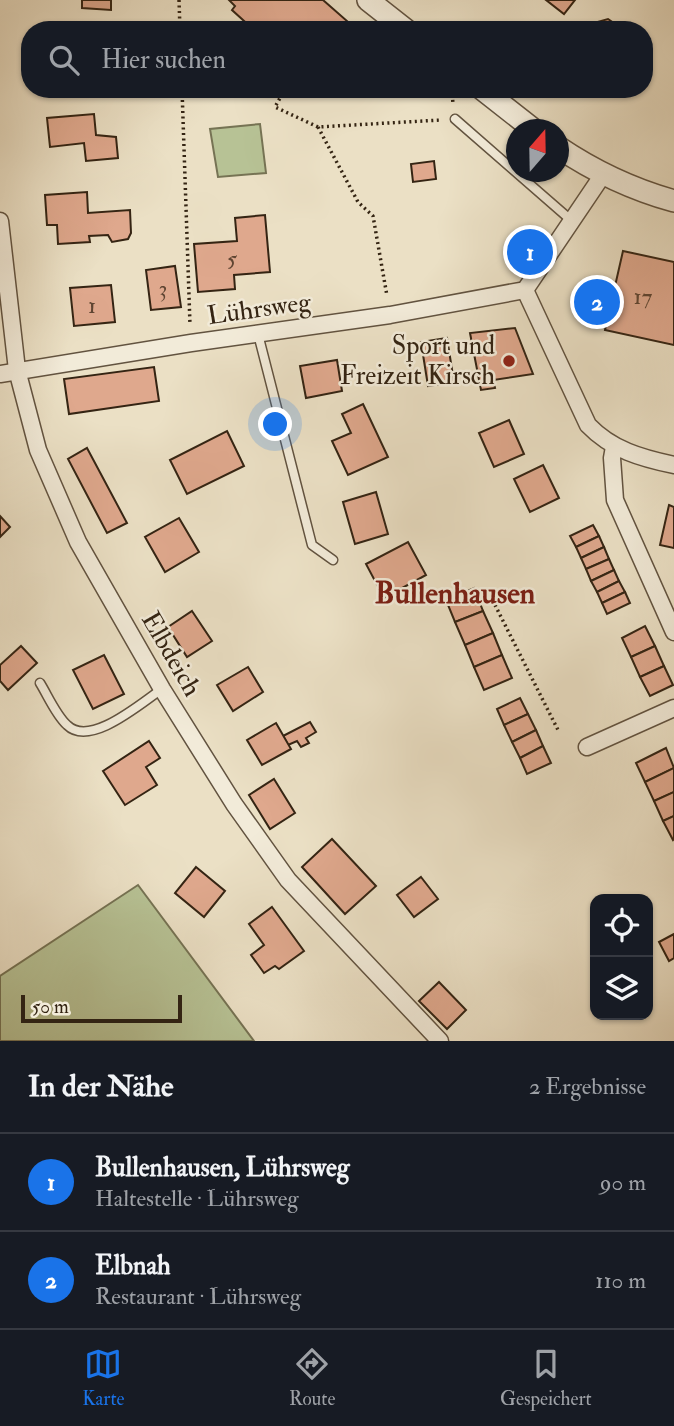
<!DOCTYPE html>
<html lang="de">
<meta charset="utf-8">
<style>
body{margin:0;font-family:"IM FELL Double Pica",serif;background:#242831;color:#f1f3f6}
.controls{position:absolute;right:21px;bottom:21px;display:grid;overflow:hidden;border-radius:14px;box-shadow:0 2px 5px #0004}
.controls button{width:63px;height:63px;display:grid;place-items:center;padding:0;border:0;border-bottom:2px solid #363941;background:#171b24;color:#f1f3f6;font:35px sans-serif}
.compass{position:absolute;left:506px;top:119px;width:63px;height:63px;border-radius:50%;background:#171b24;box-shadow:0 2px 5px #0004;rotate:20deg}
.scale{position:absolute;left:21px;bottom:18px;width:161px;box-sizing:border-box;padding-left:7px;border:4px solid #342413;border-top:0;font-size:19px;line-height:24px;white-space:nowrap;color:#342413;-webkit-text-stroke:5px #f2ebd9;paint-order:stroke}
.you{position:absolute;left:276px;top:425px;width:24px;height:24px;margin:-18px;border:5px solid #fff;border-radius:50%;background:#1a73e8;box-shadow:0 0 0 10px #1a73e833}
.badge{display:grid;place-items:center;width:46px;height:46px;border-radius:50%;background:#1a73e8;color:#fff;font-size:23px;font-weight:700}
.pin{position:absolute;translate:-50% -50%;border:4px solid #fff;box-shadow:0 2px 7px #0006}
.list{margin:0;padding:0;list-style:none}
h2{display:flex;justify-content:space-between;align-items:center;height:91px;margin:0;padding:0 28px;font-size:30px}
h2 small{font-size:23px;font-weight:400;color:#9ea1a6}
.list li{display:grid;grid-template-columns:46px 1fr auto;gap:21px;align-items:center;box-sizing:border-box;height:98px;padding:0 28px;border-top:2px solid #363941}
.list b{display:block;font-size:26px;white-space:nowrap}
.list p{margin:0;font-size:23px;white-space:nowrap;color:#9ea1a6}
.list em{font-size:23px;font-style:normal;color:#9ea1a6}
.icon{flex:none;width:38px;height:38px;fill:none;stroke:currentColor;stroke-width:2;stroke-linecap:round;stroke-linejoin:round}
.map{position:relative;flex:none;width:674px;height:1041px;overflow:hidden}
.search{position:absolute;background:#171b24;box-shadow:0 2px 5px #0004;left:21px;right:21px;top:21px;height:77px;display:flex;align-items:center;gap:18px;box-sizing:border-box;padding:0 24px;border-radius:28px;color:#9ea1a6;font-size:26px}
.sheet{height:287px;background:#171b24}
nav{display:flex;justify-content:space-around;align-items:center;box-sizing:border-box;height:98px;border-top:2px solid #363941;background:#171b24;font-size:19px;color:#9ea1a6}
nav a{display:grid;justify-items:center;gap:4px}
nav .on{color:#1a73e8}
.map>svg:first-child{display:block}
.green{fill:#b7c295;stroke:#767354;stroke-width:2}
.building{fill:#dfa88d;stroke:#342413;stroke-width:2}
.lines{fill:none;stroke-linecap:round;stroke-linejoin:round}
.service-casing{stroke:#625340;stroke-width:11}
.minor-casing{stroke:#625340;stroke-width:19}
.tertiary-casing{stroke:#625340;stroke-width:24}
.path{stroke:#342413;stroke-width:3.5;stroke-dasharray:2 3.5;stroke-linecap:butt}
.service{stroke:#f2ebd9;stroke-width:8}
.minor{stroke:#f2ebd9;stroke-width:16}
.tertiary{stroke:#f2ebd9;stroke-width:21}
.poi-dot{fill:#8f2418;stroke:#f2ebd9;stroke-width:2.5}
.labels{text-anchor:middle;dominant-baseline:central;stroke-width:5;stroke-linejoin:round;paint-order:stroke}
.number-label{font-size:23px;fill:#5f4532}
.street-label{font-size:26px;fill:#342413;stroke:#f2ebd9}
.poi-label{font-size:26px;fill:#342413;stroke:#f2ebd9;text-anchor:end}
.quarter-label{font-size:30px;font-weight:bold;fill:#7a1f14;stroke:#f2ebd9}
</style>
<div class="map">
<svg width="674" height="1041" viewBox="0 0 674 1041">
<rect width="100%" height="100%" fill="#ebe0c5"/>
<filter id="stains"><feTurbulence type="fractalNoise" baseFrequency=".00286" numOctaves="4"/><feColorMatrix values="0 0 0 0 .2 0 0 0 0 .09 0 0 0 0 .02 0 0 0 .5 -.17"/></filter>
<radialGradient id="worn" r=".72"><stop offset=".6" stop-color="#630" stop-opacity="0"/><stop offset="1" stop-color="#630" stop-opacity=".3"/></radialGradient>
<g class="green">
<path d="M260,124L266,173L218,177L210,129Z"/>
<path d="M138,885L254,1041H0V976Z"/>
</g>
<g class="building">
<path d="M82,0H111V10L82,8Z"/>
<path d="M229,0H323L347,21L339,30H254L232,10L235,6Z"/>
<path d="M546,0H575L564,14Z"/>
<path d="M608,19L624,30H586L590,24Z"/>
<path d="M94,114L96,135L116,137L118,158L86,161L84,143L50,147L47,118Z"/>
<path d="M434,161L436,179L413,182L411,164Z"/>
<path d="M87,192L88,213L130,210L131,233L128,239L112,242L108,235L89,236L90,242L58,244L57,225H47L45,195Z"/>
<path d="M265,215L270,272L234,275L235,289L198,292L194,244L237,241L235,218Z"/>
<path d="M623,251L674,262V345L605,330Z"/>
<path d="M175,266L181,307L151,310L146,270Z"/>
<path d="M111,285L115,322L74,326L70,288Z"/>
<path d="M515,328L533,374L493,380L495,388L481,390L470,333Z"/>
<path d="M447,338L454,382L428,386L421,342Z"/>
<path d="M337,360L342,391L306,398L300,366Z"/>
<path d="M154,367L159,401L69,414L64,379Z"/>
<path d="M363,404L388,457L348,475L332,441L351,433L342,414Z"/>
<path d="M509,420L524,454L494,467L479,433Z"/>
<path d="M227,431L244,466L187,494L170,460Z"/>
<path d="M87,448L127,523L107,533L68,459Z"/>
<path d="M543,465L559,498L530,512L514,479Z"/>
<path d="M376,492L388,534L355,544L343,502Z"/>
<path d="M669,505L674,507V548L660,545Z"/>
<path d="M0,516L10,527L0,537Z"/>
<path d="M179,518L199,552L165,572L145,537Z"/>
<path d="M593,525L599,536L576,547L570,536Z"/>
<path d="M599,536L604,547L581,558L576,547Z"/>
<path d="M408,542L426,575L384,598L366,564Z"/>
<path d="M604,547L609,559L586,569L581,558Z"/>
<path d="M609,559L614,570L591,581L586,569Z"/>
<path d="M614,570L619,581L597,592L591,581Z"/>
<path d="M619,581L625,592L602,603L597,592Z"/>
<path d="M474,588L483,611L455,622L446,600Z"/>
<path d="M625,592L630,603L607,614L602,603Z"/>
<path d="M192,611L212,641L187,657L168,627Z"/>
<path d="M483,611L493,633L465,645L455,622Z"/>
<path d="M645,626L655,646L631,657L622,638Z"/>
<path d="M493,633L502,655L474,667L465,645Z"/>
<path d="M21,646L37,663L8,690L0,681V665Z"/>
<path d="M655,646L664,666L640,677L631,657Z"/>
<path d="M104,655L124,694L93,709L73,670Z"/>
<path d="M502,655L512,678L484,690L474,667Z"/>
<path d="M664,666L673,685L650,696L640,677Z"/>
<path d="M248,667L263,692L233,711L217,685Z"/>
<path d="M520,698L528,714L504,725L497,709Z"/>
<path d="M528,714L536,730L512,742L504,725Z"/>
<path d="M310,722L316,732L306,738L309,743L301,747L297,741L288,745L283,736Z"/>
<path d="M276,723L291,749L262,765L247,740Z"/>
<path d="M536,730L543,746L520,758L512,742Z"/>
<path d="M149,741L160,758L146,767L157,785L125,805L103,771Z"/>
<path d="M543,746L551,763L527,774L520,758Z"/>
<path d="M666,748L674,768L645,782L636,763Z"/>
<path d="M674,768V792L654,801L645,782Z"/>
<path d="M274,779L295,813L270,829L249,795Z"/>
<path d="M674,792V816L663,821L654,801Z"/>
<path d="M674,816V839L673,840L663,821Z"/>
<path d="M332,839L376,886L345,914L302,867Z"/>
<path d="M196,867L225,891L204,917L175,893Z"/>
<path d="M421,877L438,899L414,917L397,895Z"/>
<path d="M272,907L304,951L279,969L275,966L264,973L251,955L264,945L249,924Z"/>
<path d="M674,934V958L669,961L659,942Z"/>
<path d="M439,982L466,1010L447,1029L419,1001Z"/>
</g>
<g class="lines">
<g class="service-casing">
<g id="service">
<path d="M455,119L572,221"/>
<path d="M258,334L312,545L333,560"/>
<path d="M40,683C48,696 56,715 67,725C90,748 141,703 162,689"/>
</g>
</g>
<g class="minor-casing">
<g id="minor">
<path d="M0,221L17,370L38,450L78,542L162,689L234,804L288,880L440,1041"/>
<path d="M525,290L588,425C612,450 641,458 674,465"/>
<path d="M0,374L191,343L390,315L525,290L602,176"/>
<path d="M614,447L612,458L615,500L674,632"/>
<path d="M587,747L674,708"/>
</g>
</g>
<g class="tertiary-casing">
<g id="tertiary">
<path d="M368,0L406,30"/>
<path d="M482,89L534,130"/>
<path d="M558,147C595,172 631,189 674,201"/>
</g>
</g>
<g class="path">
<path d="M179,0L180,30"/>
<path d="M182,89L190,325"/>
<path d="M285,89L275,107L318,127L441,120"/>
<path d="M452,89L453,105"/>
<path d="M318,127L358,202L373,216L387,296"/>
<path d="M495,605L559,732"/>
</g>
<use href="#service" class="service"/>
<use href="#minor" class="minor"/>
<use href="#tertiary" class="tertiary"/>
</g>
<circle class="poi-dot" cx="509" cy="361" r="7"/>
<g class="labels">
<g class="number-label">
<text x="232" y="258">5</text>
<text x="163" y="288">3</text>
<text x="643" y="296">17</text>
<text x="92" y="305">1</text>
</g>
<g class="street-label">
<text transform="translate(259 309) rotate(-8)">Lührsweg</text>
<text transform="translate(171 654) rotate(60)">Elbdeich</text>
</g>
<g class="poi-label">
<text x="495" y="346">Sport und<tspan x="495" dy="30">Freizeit Kirsch</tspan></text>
</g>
<g class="quarter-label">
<text x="455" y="593">Bullenhausen</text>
</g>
</g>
<rect width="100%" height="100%" filter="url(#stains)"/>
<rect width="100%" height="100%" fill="url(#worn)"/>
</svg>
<div class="controls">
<button><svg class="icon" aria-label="locate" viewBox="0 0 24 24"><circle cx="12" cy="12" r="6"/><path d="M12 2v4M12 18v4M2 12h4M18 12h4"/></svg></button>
<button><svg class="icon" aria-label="layers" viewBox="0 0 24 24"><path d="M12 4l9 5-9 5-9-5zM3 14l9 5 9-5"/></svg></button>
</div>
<svg class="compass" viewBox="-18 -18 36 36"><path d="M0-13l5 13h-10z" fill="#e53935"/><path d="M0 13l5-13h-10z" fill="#9ea1a6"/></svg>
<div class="scale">50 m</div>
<div class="you"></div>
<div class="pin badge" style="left:530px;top:252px">1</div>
<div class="pin badge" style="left:597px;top:302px">2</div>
<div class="search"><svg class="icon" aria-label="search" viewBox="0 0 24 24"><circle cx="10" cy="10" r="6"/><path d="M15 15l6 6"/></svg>Hier suchen</div>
</div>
<section class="sheet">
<h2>In der Nähe<small>2 Ergebnisse</small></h2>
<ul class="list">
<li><span class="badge">1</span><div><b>Bullenhausen, Lührsweg</b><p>Haltestelle · Lührsweg</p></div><em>90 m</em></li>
<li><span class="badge">2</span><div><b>Elbnah</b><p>Restaurant · Lührsweg</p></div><em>110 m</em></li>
</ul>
</section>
<nav>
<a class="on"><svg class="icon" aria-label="map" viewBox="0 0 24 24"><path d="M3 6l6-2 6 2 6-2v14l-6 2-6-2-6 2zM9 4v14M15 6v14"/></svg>Karte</a>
<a><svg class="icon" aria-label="directions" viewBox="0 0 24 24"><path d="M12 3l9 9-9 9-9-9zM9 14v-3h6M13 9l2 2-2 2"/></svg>Route</a>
<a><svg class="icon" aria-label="saved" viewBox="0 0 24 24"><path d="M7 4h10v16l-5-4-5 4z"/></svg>Gespeichert</a>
</nav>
